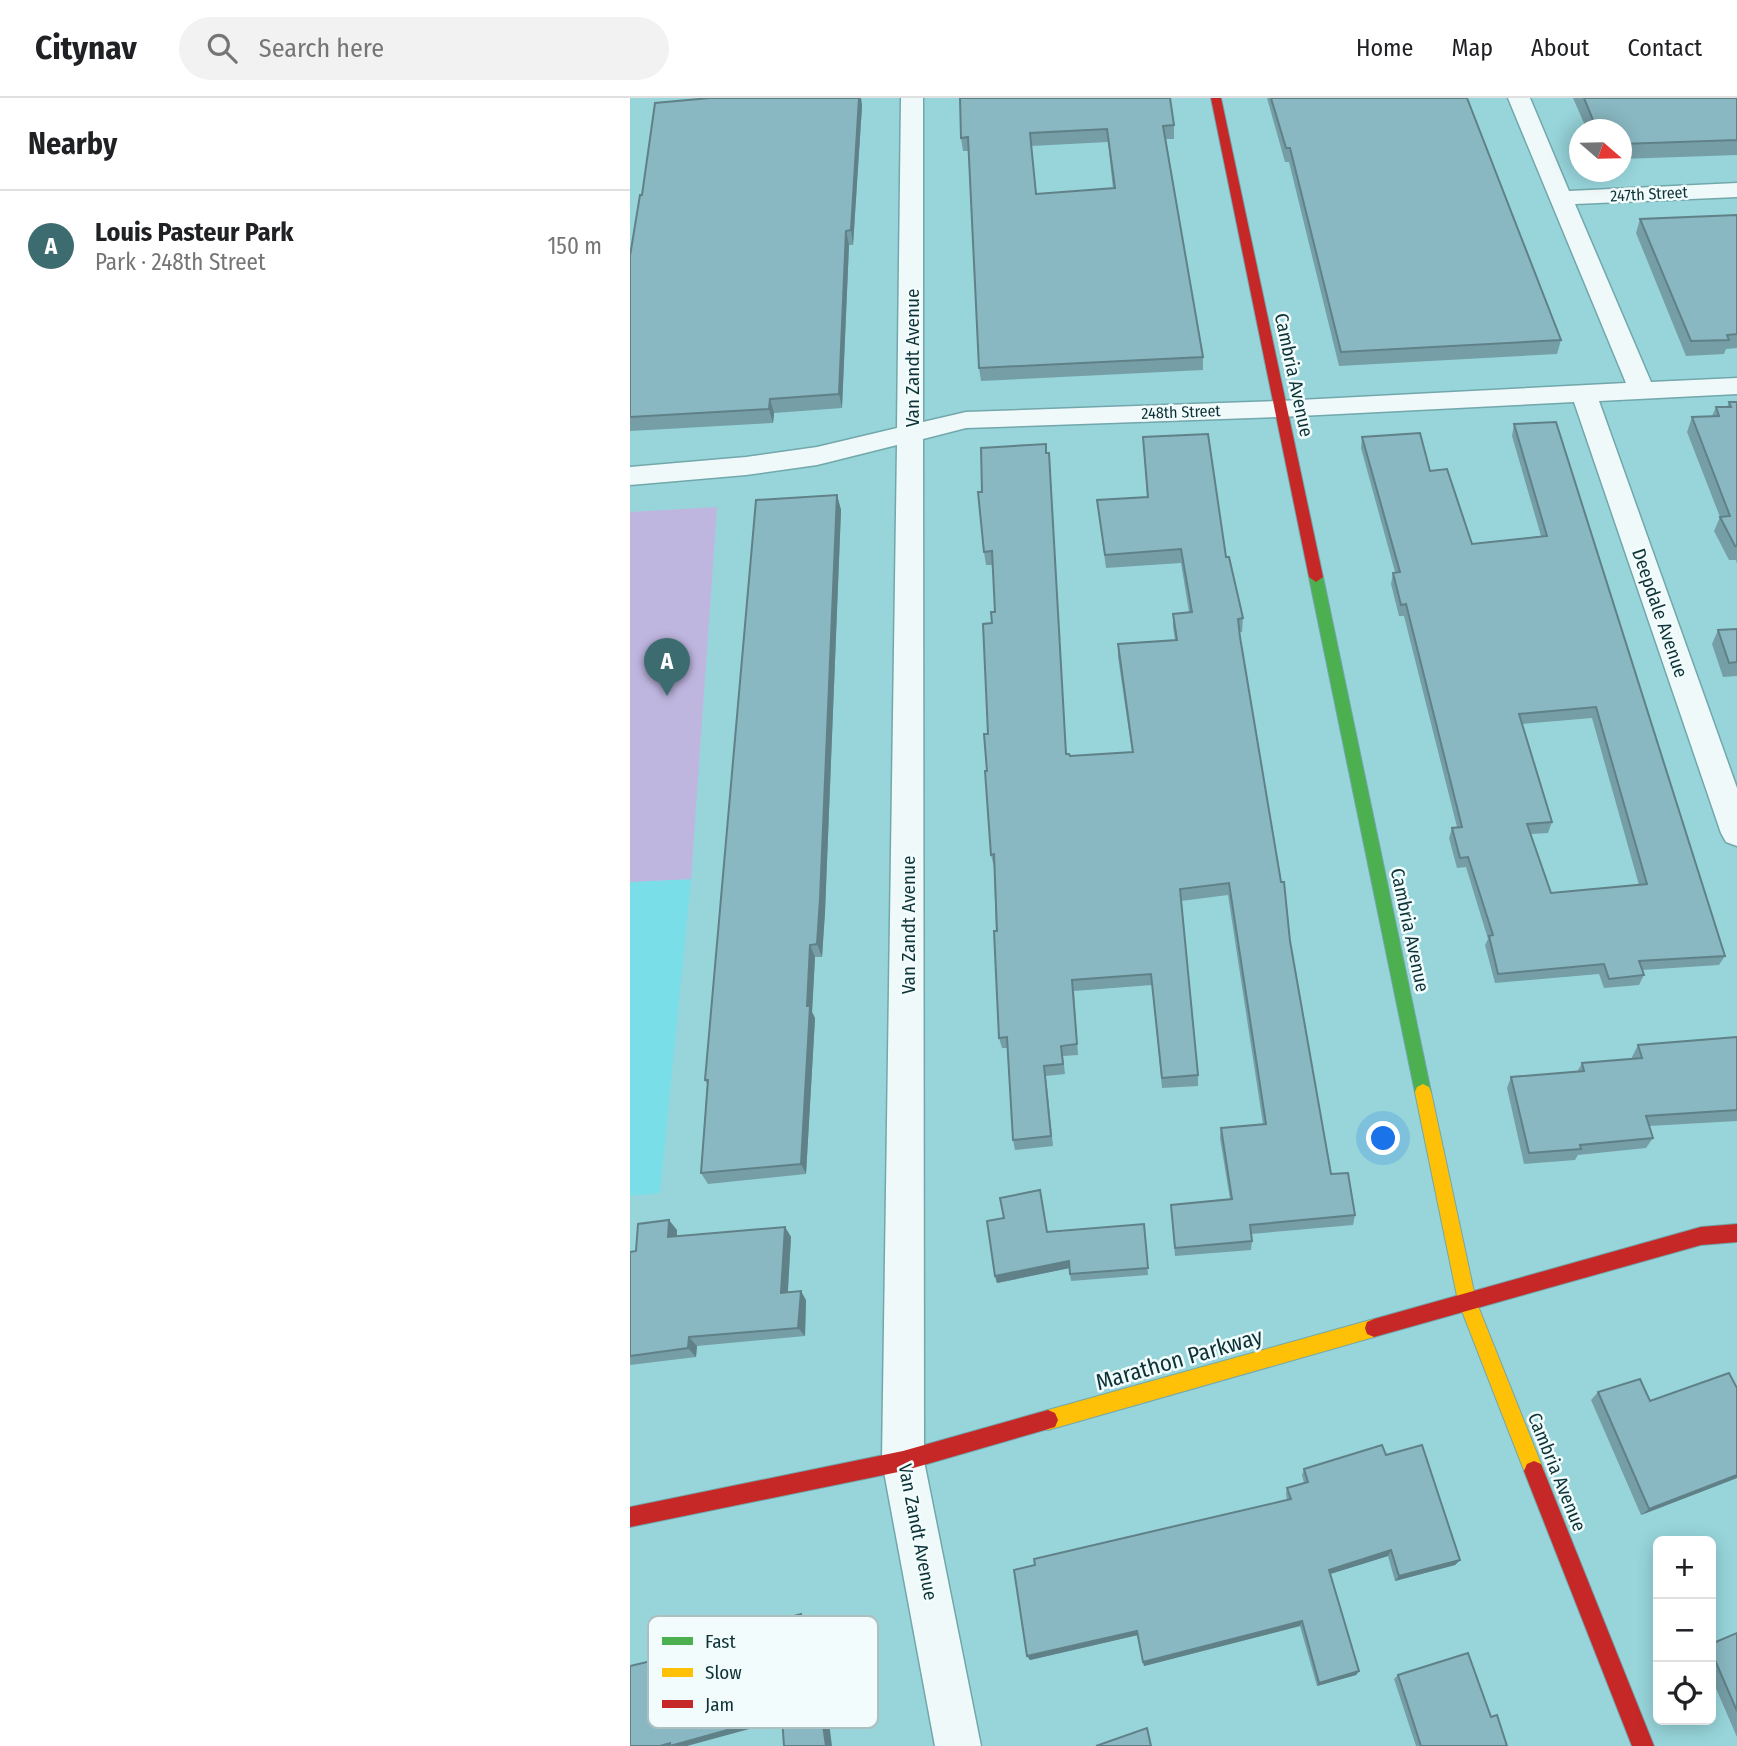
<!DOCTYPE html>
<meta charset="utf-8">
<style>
body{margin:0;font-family:"Fira Sans Condensed",sans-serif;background:#f2f2f2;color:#202124}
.controls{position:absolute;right:21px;bottom:21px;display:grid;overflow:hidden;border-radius:10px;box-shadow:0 4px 18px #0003}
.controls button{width:63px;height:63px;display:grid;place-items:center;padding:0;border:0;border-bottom:2px solid #e0e0e0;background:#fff;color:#202124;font:35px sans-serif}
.compass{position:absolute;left:939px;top:21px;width:63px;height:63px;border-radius:50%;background:#fff;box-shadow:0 4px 18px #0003;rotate:110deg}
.you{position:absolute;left:754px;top:1041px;width:24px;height:24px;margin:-18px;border:5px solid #fff;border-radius:50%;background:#1a73e8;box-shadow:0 0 0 10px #1a73e833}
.badge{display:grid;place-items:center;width:46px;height:46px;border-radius:50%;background:#3d6c70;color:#fff;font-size:23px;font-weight:700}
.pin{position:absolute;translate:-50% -58px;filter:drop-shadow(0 2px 4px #0008)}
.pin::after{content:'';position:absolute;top:37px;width:24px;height:21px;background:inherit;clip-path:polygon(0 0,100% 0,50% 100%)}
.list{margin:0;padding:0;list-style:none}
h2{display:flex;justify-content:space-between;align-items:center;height:91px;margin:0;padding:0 28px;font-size:30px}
h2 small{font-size:23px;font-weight:400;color:#757577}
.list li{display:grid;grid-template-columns:46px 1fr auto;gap:21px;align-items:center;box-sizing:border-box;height:112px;padding:0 28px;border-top:2px solid #e0e0e0}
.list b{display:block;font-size:26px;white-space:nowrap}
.list p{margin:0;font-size:23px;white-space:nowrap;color:#757577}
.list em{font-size:23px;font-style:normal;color:#757577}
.icon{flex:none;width:38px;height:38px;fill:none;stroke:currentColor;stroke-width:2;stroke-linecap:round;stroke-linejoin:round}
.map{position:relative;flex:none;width:1107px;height:1648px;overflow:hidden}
header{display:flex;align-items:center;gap:42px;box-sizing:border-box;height:98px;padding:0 35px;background:#fff;border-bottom:2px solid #e0e0e0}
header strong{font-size:33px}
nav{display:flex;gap:38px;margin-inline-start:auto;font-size:24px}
.search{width:490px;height:63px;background:#f2f2f2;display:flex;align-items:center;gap:18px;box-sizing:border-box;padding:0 24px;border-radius:38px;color:#757577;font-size:26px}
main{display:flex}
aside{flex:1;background:#fff}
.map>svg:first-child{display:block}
.built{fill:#7adee8}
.green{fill:#bfb6e0}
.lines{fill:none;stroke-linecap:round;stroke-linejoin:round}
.street-casing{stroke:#72a7ab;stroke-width:3}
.fast-casing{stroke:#72a7ab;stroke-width:2}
.slow-casing{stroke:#72a7ab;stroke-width:2}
.jam-casing{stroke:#72a7ab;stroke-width:2}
.street{fill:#eff9fa;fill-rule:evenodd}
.fast{fill:#4caf50;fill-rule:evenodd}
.slow{fill:#ffc107;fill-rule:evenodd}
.jam{fill:#c62828;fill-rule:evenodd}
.wall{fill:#769ea7;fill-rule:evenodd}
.shaded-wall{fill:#608188}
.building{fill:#89b8c2;stroke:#608188;stroke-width:2;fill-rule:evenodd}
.labels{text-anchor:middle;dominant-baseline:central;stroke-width:5;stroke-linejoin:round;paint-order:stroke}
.far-street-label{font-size:16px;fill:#0d3337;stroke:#f2fcfc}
.street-label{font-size:19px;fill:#0d3337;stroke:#f2fcfc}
.near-street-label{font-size:23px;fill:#0d3337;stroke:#f2fcfc}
.key{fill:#f2fcfc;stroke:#adc0c1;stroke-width:2}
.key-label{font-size:19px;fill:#0d3337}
</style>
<header>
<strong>Citynav</strong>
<div class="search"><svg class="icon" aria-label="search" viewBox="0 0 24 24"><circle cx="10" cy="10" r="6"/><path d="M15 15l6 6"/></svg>Search here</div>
<nav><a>Home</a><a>Map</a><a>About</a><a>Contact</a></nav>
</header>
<main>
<aside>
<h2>Nearby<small></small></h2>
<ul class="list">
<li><span class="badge">A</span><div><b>Louis Pasteur Park</b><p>Park · 248th Street</p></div><em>150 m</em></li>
</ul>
</aside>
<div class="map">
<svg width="1107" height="1648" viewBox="0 0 1107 1648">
<rect width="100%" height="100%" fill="#97d5db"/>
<path class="built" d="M61,781L30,1095L0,1098V784Z"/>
<path class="green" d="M87,409L61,781L0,784V414Z"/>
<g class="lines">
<g class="street-casing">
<path id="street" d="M271,0H293V324L336,314L650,303L996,285L878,0H900L939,93L1107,85V99L945,106L1021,284L1107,280V296L969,303L1107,690V748L1096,744L1091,735L944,304L650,319L336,330L293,341L294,1363L351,1648H305L252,1363L267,347L187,367L116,377L0,387V369L116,359L187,349L267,330Z"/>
</g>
<g class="fast-casing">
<path id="fast" d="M686,474L693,479L801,994L799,999L793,1002L787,999L785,994L679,479Z"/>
</g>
<g class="slow-casing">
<g id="slow">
<path d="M793,986L799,989L801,994L846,1203L914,1373L911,1380L904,1383L897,1380L828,1203L785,994L787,989Z"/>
<path d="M744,1221L751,1224L753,1230L751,1236L744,1239L418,1332L411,1329L408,1322L411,1315L418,1312Z"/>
</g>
</g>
<g class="jam-casing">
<g id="jam">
<path d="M581,0H591L693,479L686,484L679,479Z"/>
<path d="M1107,1126V1144L1071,1147L744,1239L737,1236L735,1230L737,1224L744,1221L1071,1129Z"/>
<path d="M418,1312L425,1315L428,1322L425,1329L273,1373L0,1429V1409L273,1353Z"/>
<path d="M904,1363L911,1366L1024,1648H1002L894,1373L897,1366Z"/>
</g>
</g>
<use href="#street" class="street"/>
<use href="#fast" class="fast"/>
<use href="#slow" class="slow"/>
<use href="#jam" class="jam"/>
</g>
<g class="wall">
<path d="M80,0H231L232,8L223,147H219L212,310L144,315L143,325L0,333V158L12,97Z"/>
<path d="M330,0L544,27V41H536L573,259V272L351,283L349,270L339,53H333L331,40ZM478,44L483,91L406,96L401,48Z"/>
<path d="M637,0H837L931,242L927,256L709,268L659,64H655Z"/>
<path d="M943,0H1107V57L991,61V32H957Z"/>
<path d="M1107,117V250L1096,251L1094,256L1056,258L1006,135L1010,121Z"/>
<path d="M1099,304H1107V466L1106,462H1099L1084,433L1090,419L1057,334L1062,319L1082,318L1086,309H1097Z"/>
<path d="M884,326L1095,858L1089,867L1012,872L1014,877L1009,887L974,890L969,876L865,885L855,847L858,841L836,769L827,770L819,740L822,730L827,729L774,518H769L761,486L763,475L765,474L731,350L732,339L800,373L842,446L911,438L882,338ZM962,620L1009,787L921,795L901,736L918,735L922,724L892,626Z"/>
<path d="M513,339L596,459L613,520L612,534H609L660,843L701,1076L725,1117L723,1127L621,1136L622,1143L621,1152L545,1158L541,1107L600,1101L590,1040L591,1030L633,1026L598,797L551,803L568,977V988L532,990L522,887L444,893L448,957L433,958L435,976L416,978L423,1048L385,1052L383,1042L377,950H372L369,940L364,769L361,757L357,673L362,525L365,514L363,467H356L354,454L352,394L437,656L440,658L502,654L488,559V546L545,542L543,529V516L559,514L551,465L476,470L467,402L517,399Z"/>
<path d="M207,397L211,412L195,814L192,859H185L182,914L185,920L176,1076L78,1086L71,1075L77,986L75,982Z"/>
<path d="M1107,531V578L1093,579L1082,546L1088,532Z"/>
<path d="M1107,939V1023L1019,1028L1023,1040L1016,1050L948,1057L945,1062L894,1066L877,990L881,979L947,974L952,965L1002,961V959L1008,947Z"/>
<path d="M514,1126L518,1177L441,1183L439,1170L367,1185L365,1178L417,1134Z"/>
<path d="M155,1129L161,1139L158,1194L176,1202L175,1238L67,1248L66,1259L0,1267V1154L6,1153L47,1132V1138Z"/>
<path d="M1107,1290V1380L1011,1417L961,1302L968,1294L1020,1303Z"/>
<path d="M756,1357L830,1462L825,1467L765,1483L758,1458L700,1476L729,1573L726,1577L687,1588L670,1528L514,1568L508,1537L400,1562L397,1558L657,1402L656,1396L657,1390L674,1385L672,1377L674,1371Z"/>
<path d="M1107,1535V1639L1081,1579V1546Z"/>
<path d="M768,1577L861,1619L877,1648H786L764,1581Z"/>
</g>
<g class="shaded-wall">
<path d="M229,0H231L232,8L223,147L221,132Z"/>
<path d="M216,133L219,147L212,310L209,296Z"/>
<path d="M140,301L144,315L143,325L139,311Z"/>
<path d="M207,397L211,412L195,814L192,859L187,846Z"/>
<path d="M180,847L185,859L182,914L185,920L176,1076L171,1066Z"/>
<path d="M39,1122L47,1132L46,1149L38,1139Z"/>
<path d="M155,1129L161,1139L157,1204L151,1195Z"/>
<path d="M439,1163L440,1170L367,1185L365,1178Z"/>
<path d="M171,1193L176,1202L175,1238L168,1230Z"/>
<path d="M59,1239L67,1248L66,1259L58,1250Z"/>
<path d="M1107,1377V1380L1011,1417L1019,1411Z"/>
<path d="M761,1452L758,1458L697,1477L699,1472Z"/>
<path d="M830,1462L825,1467L765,1483L769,1478Z"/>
<path d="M171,1516L177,1520L179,1536L173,1532Z"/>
<path d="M672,1523L670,1528L514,1568L513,1564Z"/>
<path d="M198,1525L204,1529L214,1603L197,1609L202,1648H196L190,1606Z"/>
<path d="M507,1533L508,1537L400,1562L397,1558Z"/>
<path d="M729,1573L726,1577L687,1588L689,1585Z"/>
<path d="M140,1620H152L159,1623L147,1627L141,1625L57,1648H30Z"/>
</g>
<g class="building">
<path d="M80,0H229L221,132L216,133L209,296L140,301L139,311L0,319V158L10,97H12L25,5Z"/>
<path d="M330,0H540L544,27L533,28L573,259L349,270L338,39L331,40ZM477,31L485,90L406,96L400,35Z"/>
<path d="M641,0H837L931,242L711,254L660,50H656Z"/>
<path d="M954,0H1107V42L991,46V32H967Z"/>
<path d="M1107,117V236L1097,237L1099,242L1061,243L1010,121Z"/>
<path d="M1099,304H1107V448H1105L1090,419L1100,418L1062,319L1089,318L1086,309H1101Z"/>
<path d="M926,324L1095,858L1009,863L1014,877L979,881L974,866L868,876L859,838L863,837L838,759L830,760L822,730L832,729L776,506L771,507L763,475L770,474L732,339L790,335L800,373L817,371L842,446L917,438L884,326ZM966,609L1017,786L921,795L897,726L922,724L889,616Z"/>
<path d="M578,336L596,459H599L613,520L608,521L610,539L651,784H654L660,843L701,1076L718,1075L725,1117L620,1127L622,1143L545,1150L541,1107L602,1101L591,1030L636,1026L599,785L550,791L568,977L532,980L521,876L442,882L447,946L431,948L433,966L414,968L421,1038L383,1042L377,939L369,940L364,833H367L364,756L361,757L355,673H357L354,636H358L353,526L362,525L361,514H365L362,453L354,454L348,394H352L351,350L416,346V355H419L436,656H439L440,658L503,654L488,546L547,542L543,516L562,514L551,451L475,457L467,402L518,399L513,339Z"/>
<path d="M207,397L190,801L187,846L180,847L177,908H180L171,1066L71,1075L78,982H75L126,402Z"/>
<path d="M1107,531V564L1099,565L1088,532Z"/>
<path d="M1107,939V1012L1016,1018L1023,1040L950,1047L951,1051L899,1055L881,979L954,973L952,965L1012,960L1008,947Z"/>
<path d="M410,1092L417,1134L514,1126L518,1170L440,1176L439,1163L365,1178L357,1123L374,1120L370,1100Z"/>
<path d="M39,1122L38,1139L155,1129L151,1195L171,1193L168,1230L59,1239L58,1250L0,1258V1154L6,1153L8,1126Z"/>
<path d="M1099,1275L1107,1290V1377L1019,1411L968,1294L1010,1281L1020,1303Z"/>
<path d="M752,1347L756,1357L792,1347L830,1462L769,1478L761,1452L699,1472L729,1573L689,1585L672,1523L513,1564L507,1533L397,1558L384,1472L405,1467L404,1461L661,1401L657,1390L678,1384L674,1371Z"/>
<path d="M171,1516L173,1532L198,1525L208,1600L190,1606L196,1648H154L152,1620L140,1624V1620L40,1648V1645L30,1648H0V1568L34,1560V1549L74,1538V1543Z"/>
<path d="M1107,1535V1613L1081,1553V1546Z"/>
<path d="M838,1555L861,1619L867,1617L877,1648H791L768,1577Z"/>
<path d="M517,1630L521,1648H466Z"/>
</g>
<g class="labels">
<g class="far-street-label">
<text transform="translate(1019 96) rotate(-3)">247th Street</text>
<text transform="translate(551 314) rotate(-2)">248th Street</text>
</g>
<g class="street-label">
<text transform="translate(282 260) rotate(-90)">Van Zandt Avenue</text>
<text transform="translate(664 277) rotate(78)">Cambria Avenue</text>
<text transform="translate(1030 515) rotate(71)">Deepdale Avenue</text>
<text transform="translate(278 827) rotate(-90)">Van Zandt Avenue</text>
<text transform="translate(780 832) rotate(78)">Cambria Avenue</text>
<text transform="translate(927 1374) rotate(68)">Cambria Avenue</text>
<text transform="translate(288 1434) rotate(79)">Van Zandt Avenue</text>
</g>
<g class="near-street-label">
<text transform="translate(549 1261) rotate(-16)">Marathon Parkway</text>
</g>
</g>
<rect x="18" y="1518" width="230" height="112" rx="10" class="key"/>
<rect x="32" y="1539" width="31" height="8" fill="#4caf50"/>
<rect x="32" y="1570" width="31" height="9" fill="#ffc107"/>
<rect x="32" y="1602" width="31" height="8" fill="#c62828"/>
<g class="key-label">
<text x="75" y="1550">Fast</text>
<text x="75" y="1581">Slow</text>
<text x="75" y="1613">Jam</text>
</g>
</svg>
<div class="controls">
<button>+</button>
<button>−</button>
<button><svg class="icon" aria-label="locate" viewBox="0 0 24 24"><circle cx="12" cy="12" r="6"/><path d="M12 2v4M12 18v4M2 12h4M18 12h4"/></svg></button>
</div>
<svg class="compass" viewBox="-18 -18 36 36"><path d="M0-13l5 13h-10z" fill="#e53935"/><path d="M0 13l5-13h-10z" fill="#757577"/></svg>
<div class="you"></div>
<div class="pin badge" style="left:37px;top:598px">A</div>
</div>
</main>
